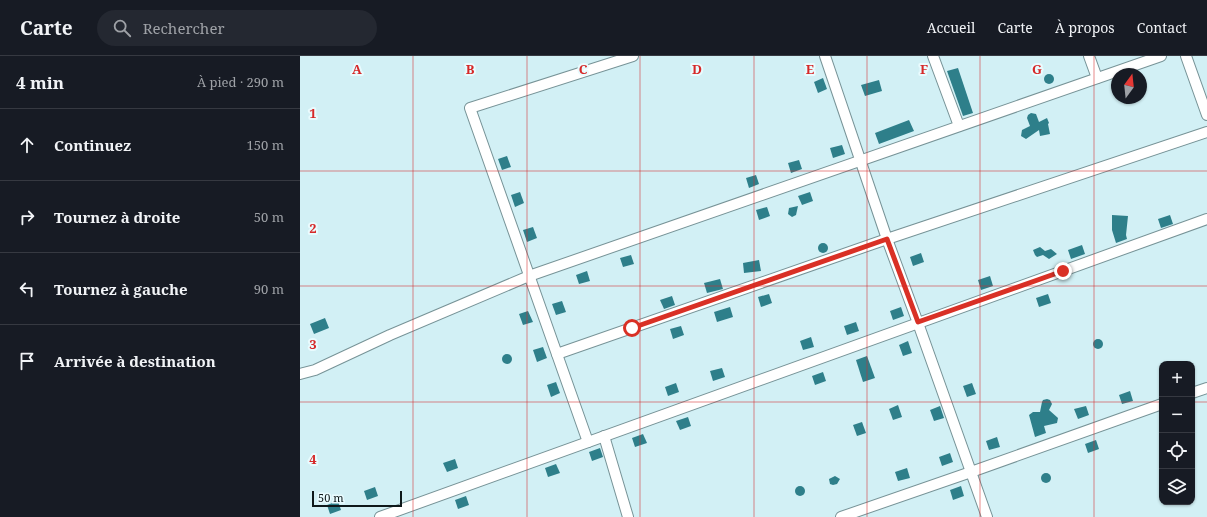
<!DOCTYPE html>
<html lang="fr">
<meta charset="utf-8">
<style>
body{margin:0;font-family:"Noto Serif",serif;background:#242831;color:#f1f3f6}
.controls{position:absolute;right:12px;bottom:12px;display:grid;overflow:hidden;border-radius:8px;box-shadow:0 1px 3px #0004}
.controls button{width:36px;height:36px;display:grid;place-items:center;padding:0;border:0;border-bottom:1px solid #363941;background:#171b24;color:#f1f3f6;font:20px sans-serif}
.compass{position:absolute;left:811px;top:12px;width:36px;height:36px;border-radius:50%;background:#171b24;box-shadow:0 1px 3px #0004;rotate:15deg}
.scale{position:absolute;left:12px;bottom:10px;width:90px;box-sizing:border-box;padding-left:4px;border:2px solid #0e181a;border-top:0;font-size:11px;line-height:14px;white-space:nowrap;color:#0e181a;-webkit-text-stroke:3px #e9fbfe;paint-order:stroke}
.stop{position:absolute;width:12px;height:12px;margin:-9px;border:3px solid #d93025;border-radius:50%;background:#fff}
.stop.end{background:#d93025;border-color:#fff;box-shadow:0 1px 4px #0008}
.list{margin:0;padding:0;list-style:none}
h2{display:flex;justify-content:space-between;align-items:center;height:52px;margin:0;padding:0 16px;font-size:17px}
h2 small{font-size:13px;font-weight:400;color:#9ea1a6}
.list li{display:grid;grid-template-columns:26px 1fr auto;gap:12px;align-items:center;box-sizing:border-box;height:72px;padding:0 16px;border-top:1px solid #363941}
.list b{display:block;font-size:15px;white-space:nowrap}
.list em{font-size:13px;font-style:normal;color:#9ea1a6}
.icon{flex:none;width:22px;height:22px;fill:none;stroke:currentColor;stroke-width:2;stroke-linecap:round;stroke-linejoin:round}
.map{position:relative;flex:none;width:907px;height:461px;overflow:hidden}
header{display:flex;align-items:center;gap:24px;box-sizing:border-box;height:56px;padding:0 20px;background:#171b24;border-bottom:1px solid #363941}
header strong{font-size:19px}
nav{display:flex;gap:22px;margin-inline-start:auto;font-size:14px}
.search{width:280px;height:36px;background:#242831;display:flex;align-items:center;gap:10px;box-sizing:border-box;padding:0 14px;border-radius:22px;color:#9ea1a6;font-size:15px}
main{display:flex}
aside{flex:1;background:#171b24}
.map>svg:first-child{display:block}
.building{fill:#2e7f8a}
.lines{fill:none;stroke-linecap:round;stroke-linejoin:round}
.minor-casing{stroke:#779397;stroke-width:12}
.minor{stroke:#fff;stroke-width:10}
.route{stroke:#d93025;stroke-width:5}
.grid{fill:none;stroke:#d62828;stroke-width:1;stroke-opacity:0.55}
.grid-label{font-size:13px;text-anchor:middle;font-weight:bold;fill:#d62828;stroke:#e9fbfe;stroke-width:4;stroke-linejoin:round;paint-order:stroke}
</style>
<header>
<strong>Carte</strong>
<div class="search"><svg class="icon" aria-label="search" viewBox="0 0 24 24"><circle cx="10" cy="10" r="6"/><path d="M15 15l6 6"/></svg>Rechercher</div>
<nav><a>Accueil</a><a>Carte</a><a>À propos</a><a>Contact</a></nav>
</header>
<main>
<aside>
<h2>4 min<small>À pied · 290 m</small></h2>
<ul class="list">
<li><svg class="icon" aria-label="ahead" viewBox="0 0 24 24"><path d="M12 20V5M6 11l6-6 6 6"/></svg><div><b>Continuez</b></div><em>150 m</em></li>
<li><svg class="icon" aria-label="right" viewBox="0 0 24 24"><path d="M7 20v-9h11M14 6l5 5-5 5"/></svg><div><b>Tournez à droite</b></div><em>50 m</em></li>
<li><svg class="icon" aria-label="left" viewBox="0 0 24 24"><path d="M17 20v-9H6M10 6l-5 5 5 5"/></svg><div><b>Tournez à gauche</b></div><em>90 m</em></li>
<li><svg class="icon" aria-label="arrive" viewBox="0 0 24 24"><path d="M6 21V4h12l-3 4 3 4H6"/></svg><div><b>Arrivée à destination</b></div></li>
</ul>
</aside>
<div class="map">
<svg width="907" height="461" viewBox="0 0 907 461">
<rect width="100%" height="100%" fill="#d2f0f5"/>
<g class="building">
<path d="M658,12L673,57L663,60L647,15Z"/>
<circle cx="749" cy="23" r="5"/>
<path d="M523,22L527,33L518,37L514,26Z"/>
<path d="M579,24L582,35L565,40L561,29Z"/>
<path d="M731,57L736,58L739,66L747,62L749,67L748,68L750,78L740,80L739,74L726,83L721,80L722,74L730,70L727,62L728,59Z"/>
<path d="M609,64L614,75L579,88L575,77Z"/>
<path d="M542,89L545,98L533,102L530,92Z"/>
<path d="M207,100L211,111L202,114L198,103Z"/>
<path d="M499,104L502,113L491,117L488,107Z"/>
<path d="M456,119L459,128L449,132L446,122Z"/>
<path d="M220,136L224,147L215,151L211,139Z"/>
<path d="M510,136L513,145L502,149L498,140Z"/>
<path d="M498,150L496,159L492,161L488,158L489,152Z"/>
<path d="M467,151L470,160L459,164L456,154Z"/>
<path d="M812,159L828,160L826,179L827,183L816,187L812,174Z"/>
<path d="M870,159L873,168L861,172L858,163Z"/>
<path d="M233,171L237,182L227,186L223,174Z"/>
<circle cx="523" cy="192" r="5"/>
<path d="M782,189L785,198L771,203L768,194Z"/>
<path d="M740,191L745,195L751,193L757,198L749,203L743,199L737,201L735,199L733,194Z"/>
<path d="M621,197L624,206L613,210L610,201Z"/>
<path d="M331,199L334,208L323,211L320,202Z"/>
<path d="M459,204L461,215L444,217L443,207Z"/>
<path d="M287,215L290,225L279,228L276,219Z"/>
<path d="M690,220L693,230L681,234L678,224Z"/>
<path d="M420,223L423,233L407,237L404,227Z"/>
<path d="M469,238L472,247L461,251L458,241Z"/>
<path d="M748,238L751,247L739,251L736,242Z"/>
<path d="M372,240L375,249L364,253L360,244Z"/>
<path d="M262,245L266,256L256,259L252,248Z"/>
<path d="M430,251L433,261L417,266L414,256Z"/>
<path d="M601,251L604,260L593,264L590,255Z"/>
<path d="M228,255L233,266L223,269L219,258Z"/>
<path d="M25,262L29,272L14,278L10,268Z"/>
<path d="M556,266L559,275L547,279L544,270Z"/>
<path d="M381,270L384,279L373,283L370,273Z"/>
<path d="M511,281L514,291L503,294L500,285Z"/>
<circle cx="798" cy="288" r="5"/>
<path d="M608,285L612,297L603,300L599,289Z"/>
<path d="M243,291L247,302L237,306L233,294Z"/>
<circle cx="207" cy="303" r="5"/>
<path d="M567,300L575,322L563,326L556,304Z"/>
<path d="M422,312L425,321L413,325L410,315Z"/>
<path d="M523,316L526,325L515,329L512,320Z"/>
<path d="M256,326L260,337L251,341L247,329Z"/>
<path d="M376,327L379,336L368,340L365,331Z"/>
<path d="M672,327L676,338L667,341L663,330Z"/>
<path d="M830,335L833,345L822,348L819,339Z"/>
<path d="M747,343L750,344L752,348L749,354L758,362L757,367L744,370L746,377L735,381L729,359L733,356H740L742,346L743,344Z"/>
<path d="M598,349L602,361L593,364L589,353Z"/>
<path d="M640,350L644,362L634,365L630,354Z"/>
<path d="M786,350L789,359L778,363L774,353Z"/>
<path d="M388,361L391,370L380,374L376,365Z"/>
<path d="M562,366L566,377L557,380L553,369Z"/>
<path d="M343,378L347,387L335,391L332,382Z"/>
<path d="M697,381L700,391L689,394L686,385Z"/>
<path d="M796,384L799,393L788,397L785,388Z"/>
<path d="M300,392L303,401L292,405L289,396Z"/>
<path d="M650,397L653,406L642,410L639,401Z"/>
<path d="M155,403L158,412L147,416L143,407Z"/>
<path d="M256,408L260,417L248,421L245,412Z"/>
<path d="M607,412L610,422L598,425L595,416Z"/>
<circle cx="746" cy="422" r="5"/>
<path d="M535,420L540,423L537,428L533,429L530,428L529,423Z"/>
<path d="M661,430L664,440L653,444L650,434Z"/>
<circle cx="500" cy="435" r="5"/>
<path d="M75,431L78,440L67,444L64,435Z"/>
<path d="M166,440L169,449L158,453L155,444Z"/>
<path d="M38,445L41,454L30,458L27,449Z"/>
</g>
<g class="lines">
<g class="minor-casing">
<g id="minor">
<path d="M525,0L587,183L618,267L687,461"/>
<path d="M633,0L659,70"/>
<path d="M789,0L797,22"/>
<path d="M886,0L907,59"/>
<path d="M257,298L587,183L907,76"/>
<path d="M0,318L15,314L90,279L229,220L861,0"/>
<path d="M892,337L907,332"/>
<path d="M304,380L328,461"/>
<path d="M288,386L170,52L333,0"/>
<path d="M80,461L907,163"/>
<path d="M541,461L671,416L862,348"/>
</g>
</g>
<use href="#minor" class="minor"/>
</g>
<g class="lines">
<path class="route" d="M332,272L587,183L618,266L763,215"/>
</g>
<path class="grid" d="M113,0V461M227,0V461M340,0V461M454,0V461M567,0V461M680,0V461M794,0V461M0,115H907M0,230H907M0,346H862M892,346H907"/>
<g class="grid-label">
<text x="57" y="18">A</text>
<text x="170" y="18">B</text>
<text x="283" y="18">C</text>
<text x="397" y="18">D</text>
<text x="510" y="18">E</text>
<text x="624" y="18">F</text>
<text x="737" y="18">G</text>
<text x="13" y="62">1</text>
<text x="13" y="177">2</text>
<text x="13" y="293">3</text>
<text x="13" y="408">4</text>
</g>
</svg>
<div class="controls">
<button>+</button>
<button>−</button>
<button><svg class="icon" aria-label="locate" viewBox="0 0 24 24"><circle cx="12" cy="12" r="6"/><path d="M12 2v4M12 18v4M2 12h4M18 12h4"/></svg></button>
<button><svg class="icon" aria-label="layers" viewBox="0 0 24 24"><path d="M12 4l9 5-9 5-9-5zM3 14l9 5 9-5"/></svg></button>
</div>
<svg class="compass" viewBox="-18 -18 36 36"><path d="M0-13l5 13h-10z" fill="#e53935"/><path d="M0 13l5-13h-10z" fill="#9ea1a6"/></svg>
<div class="scale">50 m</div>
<div class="stop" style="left:332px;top:272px"></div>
<div class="stop end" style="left:763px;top:215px"></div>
</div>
</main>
